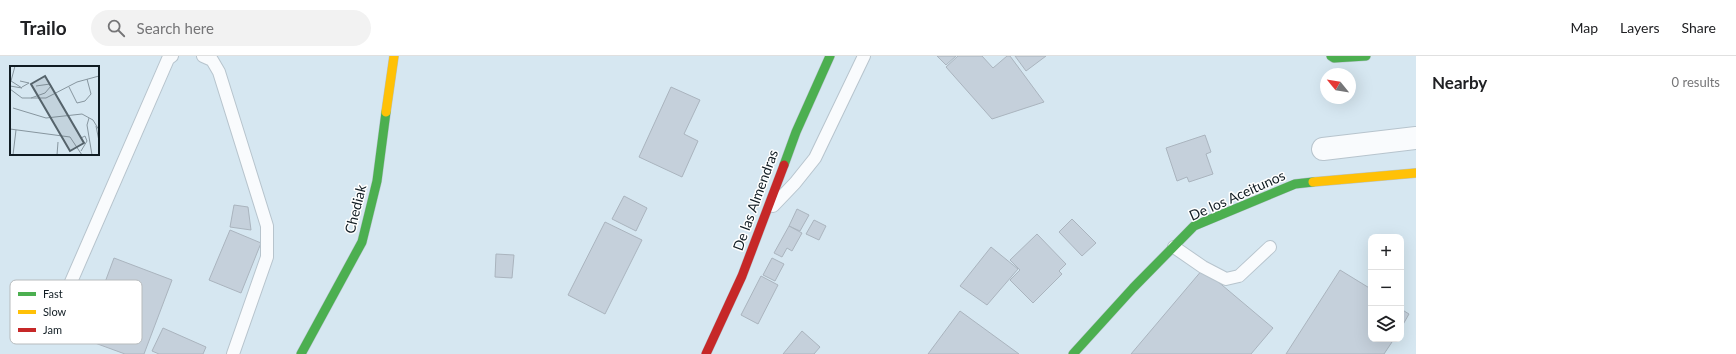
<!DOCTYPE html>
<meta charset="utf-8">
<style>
body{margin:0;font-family:Lato,sans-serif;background:#f2f2f2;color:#202124}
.controls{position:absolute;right:12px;bottom:12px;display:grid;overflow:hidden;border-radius:8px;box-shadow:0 4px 16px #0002}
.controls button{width:36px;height:36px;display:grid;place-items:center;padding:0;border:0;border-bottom:1px solid #e0e0e0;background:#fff;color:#202124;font:20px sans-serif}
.compass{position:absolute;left:1320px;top:12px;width:36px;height:36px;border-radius:50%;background:#fff;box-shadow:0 4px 16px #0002;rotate:300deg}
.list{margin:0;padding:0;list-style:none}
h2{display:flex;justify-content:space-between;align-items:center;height:52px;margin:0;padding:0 16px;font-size:17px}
h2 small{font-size:13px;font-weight:400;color:#757577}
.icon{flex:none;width:22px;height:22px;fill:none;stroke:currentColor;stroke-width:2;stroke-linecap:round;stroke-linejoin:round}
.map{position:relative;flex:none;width:1416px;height:298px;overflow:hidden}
header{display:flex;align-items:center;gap:24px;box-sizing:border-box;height:56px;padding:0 20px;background:#fff;border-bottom:1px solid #e0e0e0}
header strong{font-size:19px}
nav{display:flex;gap:22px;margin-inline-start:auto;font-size:14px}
.search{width:280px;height:36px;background:#f2f2f2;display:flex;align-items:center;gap:10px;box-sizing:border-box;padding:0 14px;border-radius:22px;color:#757577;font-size:15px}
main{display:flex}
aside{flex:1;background:#fff}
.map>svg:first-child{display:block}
.building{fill:#c5d0db;stroke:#aab4be}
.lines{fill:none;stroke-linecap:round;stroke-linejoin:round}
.lane-casing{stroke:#b7c4cd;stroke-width:14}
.street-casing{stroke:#b7c4cd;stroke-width:24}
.fast-casing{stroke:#b7c4cd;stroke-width:10}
.slow-casing{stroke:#b7c4cd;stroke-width:10}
.jam-casing{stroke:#b7c4cd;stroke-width:10}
.lane{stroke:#f9fbfd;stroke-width:12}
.street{stroke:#f9fbfd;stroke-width:22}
.fast{stroke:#4caf50;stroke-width:9}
.slow{stroke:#ffc107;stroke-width:9}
.jam{stroke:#c62828;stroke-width:9}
.labels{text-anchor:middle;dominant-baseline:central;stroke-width:3;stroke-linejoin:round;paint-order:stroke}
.street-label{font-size:14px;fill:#101c23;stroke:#fff}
.inset-road{fill:none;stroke:#87969f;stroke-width:1}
.view{fill:#55636b;fill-opacity:0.15;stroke:#55636b;stroke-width:2}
.inset-edge{fill:none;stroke:#101c23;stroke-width:2}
.key{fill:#fff;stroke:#b7bbbd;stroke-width:1}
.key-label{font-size:11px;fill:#101c23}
</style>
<header>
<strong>Trailo</strong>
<div class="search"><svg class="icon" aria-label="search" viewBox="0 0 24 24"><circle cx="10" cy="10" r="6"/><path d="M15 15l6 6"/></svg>Search here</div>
<nav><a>Map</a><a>Layers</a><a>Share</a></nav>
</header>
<main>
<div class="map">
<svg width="1416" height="298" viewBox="0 0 1416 298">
<rect width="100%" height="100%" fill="#d6e7f1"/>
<g class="building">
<path d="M937,0H956L946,9Z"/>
<path d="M958,0H982L993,12L1007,0H1010L1044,46L992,63L946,11Z"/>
<path d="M1015,0H1046L1026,15Z"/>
<path d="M671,31L700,44L684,78L698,85L682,121L639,101Z"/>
<path d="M1205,79L1211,96L1206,98L1213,118L1189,126L1187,121L1177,125L1166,92Z"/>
<path d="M624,140L647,152L636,175L612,163Z"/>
<path d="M234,149L248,151L251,174L230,171Z"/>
<path d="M797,153L809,159L800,175L789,170Z"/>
<path d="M1072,163L1096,187L1082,200L1059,176Z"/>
<path d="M814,164L826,170L819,184L806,178Z"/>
<path d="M605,166L642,184L605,258L568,239Z"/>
<path d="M789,170L802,177L792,195L787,192L782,201L774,197Z"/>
<path d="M230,174L261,187L241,237L209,224Z"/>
<path d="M1037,178L1066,208L1059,215L1062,218L1033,247L1010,224L1020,214L1010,204Z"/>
<path d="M991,191L1018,213L987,249L960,230Z"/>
<path d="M496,198L514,199L512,222L495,221Z"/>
<path d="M114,202L172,224L144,298H125L84,283Z"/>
<path d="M772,202L784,208L775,225L763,219Z"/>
<path d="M1203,213L1273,272L1251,298H1131Z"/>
<path d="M1340,214L1371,233V283H1394L1384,298H1286Z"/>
<path d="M761,220L778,229L758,268L741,259Z"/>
<path d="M1401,253L1409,258L1401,272Z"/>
<path d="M960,255L1019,298H928Z"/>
<path d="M163,272L206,291L203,298H159L152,295Z"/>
<path d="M802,275L820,291L814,298H783Z"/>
</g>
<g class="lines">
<g class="lane-casing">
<g id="lane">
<path d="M203,0L212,4L219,16L267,170V201L233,298"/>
<path d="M773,150L795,127L815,102L864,0"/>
<path d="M1174,191L1203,211L1226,223L1239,220L1270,191"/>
<path d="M64,242L168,3L172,0"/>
</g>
</g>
<g class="street-casing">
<path id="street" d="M1323,93L1416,82"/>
</g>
<g class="fast-casing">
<g id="fast">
<path d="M1331,0L1334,2L1366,0"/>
<path d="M784,109L796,76L830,0"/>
<path d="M301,298L362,186L377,125L386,56"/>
<path d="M1073,298L1133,232L1194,170L1295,128L1313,126"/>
</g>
</g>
<g class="slow-casing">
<g id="slow">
<path d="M386,56L394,0"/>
<path d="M1313,126L1416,117"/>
</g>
</g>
<g class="jam-casing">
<path id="jam" d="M706,298L742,220L784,109"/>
</g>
<use href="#lane" class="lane"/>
<use href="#street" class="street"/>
<use href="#fast" class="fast"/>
<use href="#slow" class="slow"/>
<use href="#jam" class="jam"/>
</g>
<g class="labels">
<g class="street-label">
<text transform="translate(1237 139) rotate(-24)">De los Aceitunos</text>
<text transform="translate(755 144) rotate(-70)">De las Almendras</text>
<text transform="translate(355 153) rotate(-76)">Chediak</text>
</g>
</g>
<g transform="translate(10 10)">
<rect width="89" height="89" fill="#d6e7f1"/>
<path class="inset-road" d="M10,15L19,17L12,21M0,20L12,22L1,15L5,0M59,21L67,37L75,35L81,28L77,13M0,23L12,32H36L67,16L89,10M21,32L35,27L41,20L40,18L26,20M3,42L36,52L72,48L83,54L89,64M79,52L77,59L82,89M86,60L89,75M0,63L60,71L72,89M71,85L77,75L75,70L71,72L74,77M3,89L6,64M47,89L48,76"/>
<path class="view" d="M35,10L74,77L60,85L21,18Z"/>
<rect width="89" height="89" class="inset-edge"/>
</g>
<rect x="10" y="224" width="132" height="64" rx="6" class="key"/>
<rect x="18" y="236" width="18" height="4" fill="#4caf50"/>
<rect x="18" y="254" width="18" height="4" fill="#ffc107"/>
<rect x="18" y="272" width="18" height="4" fill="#c62828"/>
<g class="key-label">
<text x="43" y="242">Fast</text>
<text x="43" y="260">Slow</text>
<text x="43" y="278">Jam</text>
</g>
</svg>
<div class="controls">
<button>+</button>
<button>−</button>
<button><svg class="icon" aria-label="layers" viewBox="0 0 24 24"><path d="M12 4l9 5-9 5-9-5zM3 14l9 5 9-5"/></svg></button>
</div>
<svg class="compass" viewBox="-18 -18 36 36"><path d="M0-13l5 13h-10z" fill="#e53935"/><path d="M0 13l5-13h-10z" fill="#757577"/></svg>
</div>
<aside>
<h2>Nearby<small>0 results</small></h2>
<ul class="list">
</ul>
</aside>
</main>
